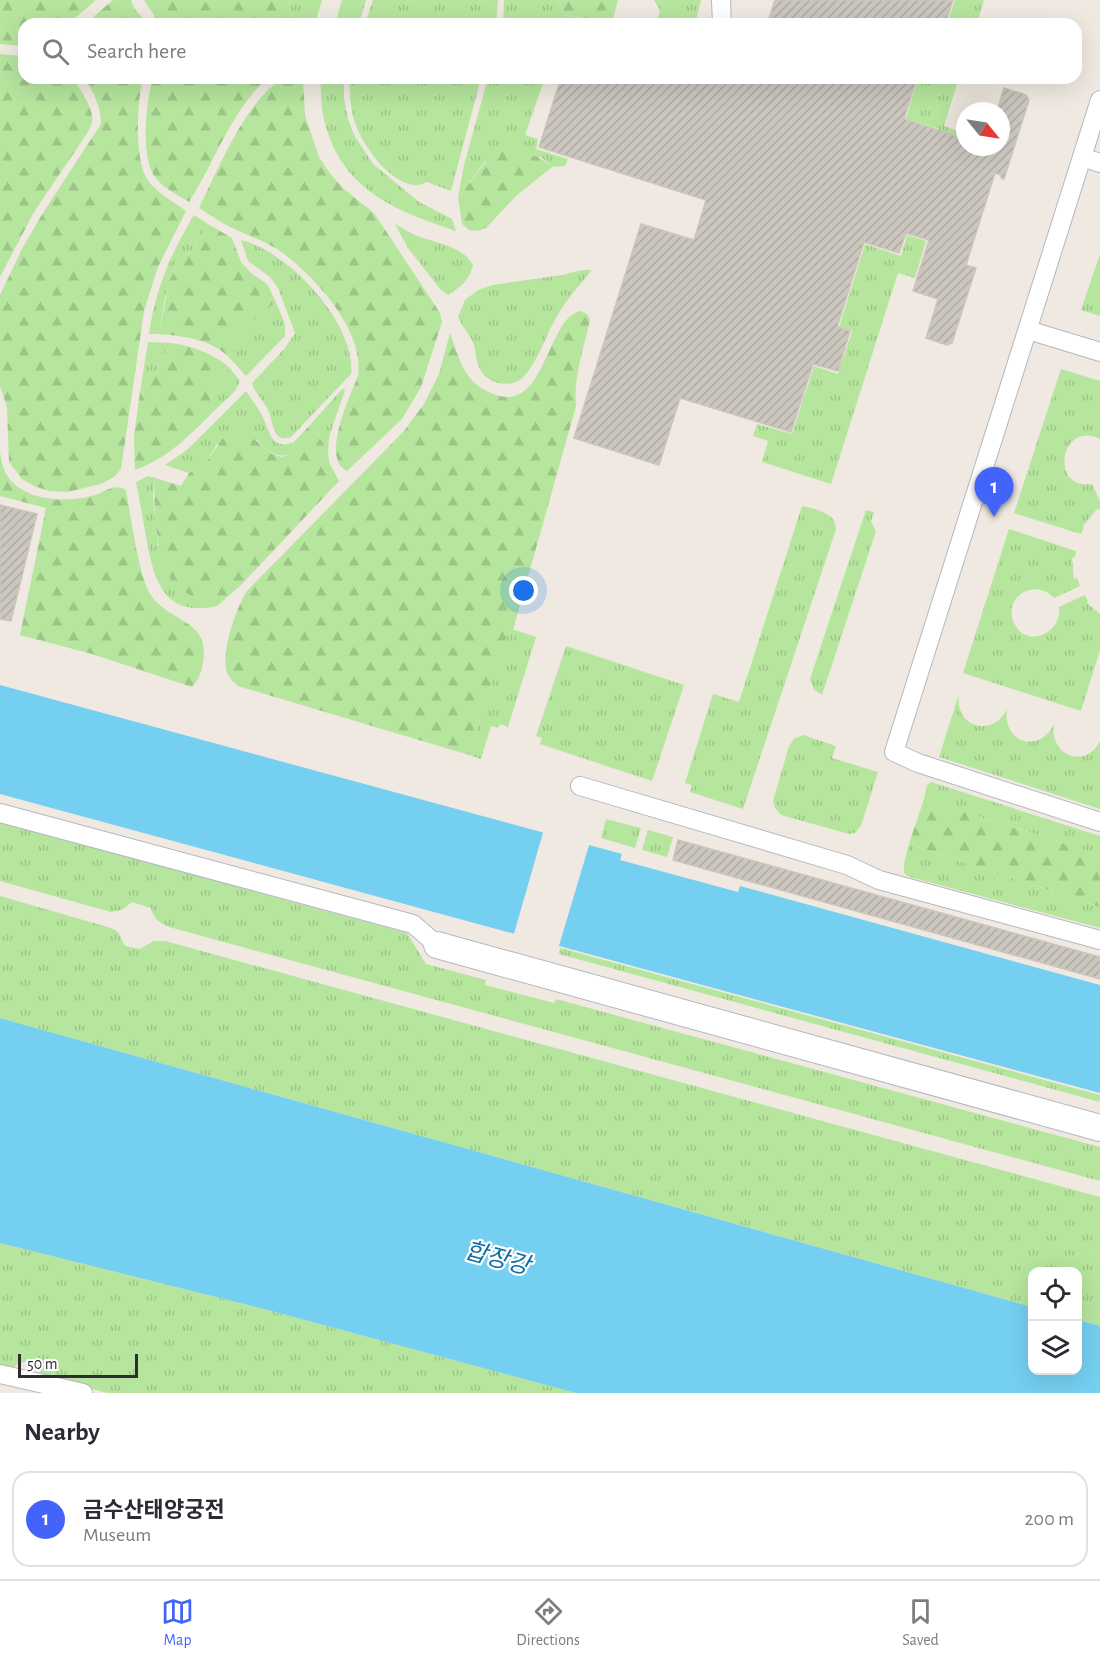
<!DOCTYPE html>
<meta charset="utf-8">
<style>
body{margin:0;font-family:"Alegreya Sans","Noto Sans KR",sans-serif;background:#f2f2f3;color:#2b2b33}
.controls{position:absolute;right:18px;bottom:18px;display:grid;overflow:hidden;border-radius:12px;box-shadow:0 6px 24px #0002}
.controls button{width:54px;height:54px;display:grid;place-items:center;padding:0;border:0;border-bottom:2px solid #e1e1e2;background:#fff;color:#2b2b33;font:30px sans-serif}
.compass{position:absolute;left:956px;top:102px;width:54px;height:54px;border-radius:50%;background:#fff;box-shadow:0 6px 24px #0002;rotate:120deg}
.scale{position:absolute;left:18px;bottom:15px;width:120px;box-sizing:border-box;padding-left:6px;border:3px solid #2e2e2e;border-top:0;font-size:16px;line-height:21px;white-space:nowrap;color:#2e2e2e;-webkit-text-stroke:4px #fff;paint-order:stroke}
.you{position:absolute;left:524px;top:591px;width:21px;height:21px;margin:-15px;border:4px solid #fff;border-radius:50%;background:#1a73e8;box-shadow:0 0 0 9px #1a73e833}
.badge{display:grid;place-items:center;width:39px;height:39px;border-radius:50%;background:#4264fb;color:#fff;font-size:20px;font-weight:700}
.pin{position:absolute;translate:-50% -50px;filter:drop-shadow(0 2px 3px #0008)}
.pin::after{content:'';position:absolute;top:32px;width:21px;height:18px;background:inherit;clip-path:polygon(0 0,100% 0,50% 100%)}
.list{margin:0;padding:0;list-style:none}
h2{display:flex;justify-content:space-between;align-items:center;height:78px;margin:0;padding:0 24px;font-size:26px}
h2 small{font-size:20px;font-weight:400;color:#7c7c81}
.list li{display:grid;grid-template-columns:39px 1fr auto;gap:18px;align-items:center;box-sizing:border-box;height:96px;margin:0 12px 12px;padding:0 12px;border:2px solid #e1e1e2;border-radius:18px}
.list b{display:block;font-size:22px;white-space:nowrap}
.list p{margin:0;font-size:20px;white-space:nowrap;color:#7c7c81}
.list em{font-size:20px;font-style:normal;color:#7c7c81}
.icon{flex:none;width:33px;height:33px;fill:none;stroke:currentColor;stroke-width:2;stroke-linecap:round;stroke-linejoin:round}
.map{position:relative;flex:none;width:1100px;height:1393px;overflow:hidden}
.search{position:absolute;background:#fff;box-shadow:0 6px 24px #0002;left:18px;right:18px;top:18px;height:66px;display:flex;align-items:center;gap:15px;box-sizing:border-box;padding:0 21px;border-radius:18px;color:#7c7c81;font-size:22px}
.sheet{height:186px;background:#fff}
nav{display:flex;justify-content:space-around;align-items:center;box-sizing:border-box;height:84px;border-top:2px solid #e1e1e2;background:#fff;font-size:16px;color:#7c7c81}
nav a{display:grid;justify-items:center;gap:3px}
nav .on{color:#4264fb}
.map>svg:first-child{display:block}
.grass{fill:url(#grass-tufts)}
.forest{fill:url(#forest-firs)}
.water{fill:#75cff0}
.pier{fill:#efe9e1}
.building{fill:url(#building-hatch);stroke:#cbc5ba;stroke-width:1.5}
.lines{fill:none;stroke-linecap:round;stroke-linejoin:round}
.street-casing{stroke:#b4b7c1;stroke-width:20}
.secondary-casing{stroke:#b4b7c1;stroke-width:28}
.street{stroke:#fff;stroke-width:18}
.secondary{stroke:#fff;stroke-width:26}
.labels{text-anchor:middle;dominant-baseline:central;stroke-width:4.5;stroke-linejoin:round;paint-order:stroke}
.water-label{font-size:24px;font-style:italic;fill:#0d6fa3;stroke:#fff}
</style>
<div class="map">
<svg width="1100" height="1393" viewBox="0 0 1100 1393">
<defs>
<pattern id="grass-tufts" width="24" height="20" patternUnits="userSpaceOnUse" patternTransform="scale(1.5)"><rect width="24" height="20" fill="#b6e59e"/><path d="M3 7l-1-3M5 7V3M7 7l1-3M15 17l-1-3M17 17v-4M19 17l1-3" fill="none" stroke="#9dc588"/></pattern>
<pattern id="forest-firs" width="22" height="20" patternUnits="userSpaceOnUse" patternTransform="scale(1.5)"><rect width="22" height="20" fill="#b6e59e"/><path d="M5 1l3.5 6h-7zM16 11l3.5 6h-7z" fill="#9dc588"/></pattern>
<pattern id="building-hatch" width="6" height="6" patternUnits="userSpaceOnUse" patternTransform="scale(1.5)"><rect width="6" height="6" fill="#cbc7bf"/><path d="M-1 1l2-2M0 6l6-6M5 7l2-2" fill="none" stroke="#afaba4"/></pattern>
</defs>
<rect width="100%" height="100%" fill="#efe9e1"/>
<g class="grass">
<path d="M288,0H322L315,24H295Z"/>
<path d="M342,0H366L359,24H335Z"/>
<path d="M373,0H498L496,24H365Z"/>
<path d="M504,0H557L565,15L577,17L575,24H503Z"/>
<path d="M654,0H701L695,24H656L660,10Z"/>
<path d="M955,0H984L977,24H947Z"/>
<path d="M320,78H344V98L348,119L354,135L373,164L419,202L452,219L456,231C393,210 338,188 323,115C321,103 321,90 320,78Z"/>
<path d="M350,78H481L451,191L427,182C422,184 418,186 413,185C386,180 359,141 353,116C350,103 349,91 350,78Z"/>
<path d="M488,78H545L525,135L538,139L536,149L568,159L565,166L552,167L541,157L485,161L458,198L464,165Z"/>
<path d="M918,78H959L944,126L959,131L952,154L934,148L939,129L906,119Z"/>
<path d="M194,215L208,224L197,244L175,269L165,297L159,334H149C155,290 171,253 194,215Z"/>
<path d="M395,224C403,228 411,234 420,237C440,244 462,246 473,265C469,280 461,287 448,295L441,290L408,248Z"/>
<path d="M907,235L926,241L915,278L898,273L831,484L762,462L768,441L753,436L757,424L792,434L814,366L838,374L852,331L839,327L865,244L901,256Z"/>
<path d="M241,240C287,250 357,324 351,374L291,437C285,439 281,439 277,435C272,429 272,419 269,412C265,401 255,394 252,383L285,348L295,333L278,288L270,277L248,261Z"/>
<path d="M1100,254V316L1081,310Z"/>
<path d="M582,270H592C580,285 565,301 556,318C545,337 539,359 525,375C513,390 486,385 479,367C476,360 476,352 474,345C471,335 462,327 458,317L465,300L478,290L493,285L562,275Z"/>
<path d="M276,302L285,324V336L246,376L228,356L231,338Z"/>
<path d="M148,342L171,343L153,378L140,392Z"/>
<path d="M229,367L240,381L235,391L214,411C208,389 214,383 229,367Z"/>
<path d="M1061,369L1100,381V439C1061,419 1048,490 1092,484L1100,501V510L1097,509L1083,526L1084,527L1081,534L1014,513Z"/>
<path d="M342,389H345L344,393L329,437L328,451L311,424Z"/>
<path d="M246,391C252,400 260,410 264,420C271,436 273,450 294,442L290,454C275,459 267,450 257,440L217,444L205,464L189,473L165,465L187,450Z"/>
<path d="M148,476L155,478L153,495L158,545L217,606C163,618 154,580 146,537C143,519 140,501 136,482Z"/>
<path d="M802,506C816,509 836,513 836,529L743,809L690,792L692,785L685,783L713,694L739,702Z"/>
<path d="M866,510L874,512L871,521L876,531L822,695L814,690L810,679Z"/>
<path d="M1009,529L1076,551L1075,557L1072,558L1074,579L1077,578L1080,586L1054,598C1035,577 1002,597 1014,623C1026,649 1062,634 1059,607L1085,595L1088,601L1087,603L1100,614V650L1081,711L963,673Z"/>
<path d="M509,628L536,637L508,727L500,724L498,728L491,726L481,759L469,755Z"/>
<path d="M566,646L684,685L652,781L540,744L542,738L536,736Z"/>
<path d="M959,694C954,727 992,739 1007,709C1002,742 1039,755 1054,724C1049,756 1086,770 1100,741V809L939,757Z"/>
<path d="M803,735L836,746L832,758L878,772L861,826L855,833L849,834L781,815L775,808L773,801L789,746L794,739Z"/>
<path d="M931,782L1100,836V855L924,799L927,785Z"/>
<path d="M606,819L641,828L635,848L601,838Z"/>
<path d="M0,822L407,933L426,964L486,980L485,985L554,1003L556,999L1100,1147V1181L169,927C159,923 153,918 151,908L132,902L122,910L111,912L0,881Z"/>
<path d="M648,830L673,837L667,857L642,850Z"/>
<path d="M909,844L1100,907V928L910,877L904,873V864Z"/>
<path d="M0,896L111,928L118,932L125,946L140,949L154,941H165L1100,1197V1326L1078,1320V1272H1032V1307L0,1018Z"/>
<path d="M560,948L1100,1095V1102L559,954Z"/>
<path d="M0,1243L264,1309L576,1393H107L41,1375L38,1365L32,1360L19,1363L9,1371L0,1370Z"/>
</g>
<g class="forest">
<path d="M0,0H96L68,24H24V46L0,44Z"/>
<path d="M113,0H131L134,8L148,24H85Z"/>
<path d="M144,0H288L295,24H157L154,15Z"/>
<path d="M557,0H618L612,23L565,15Z"/>
<path d="M0,54L24,56V78H73C79,88 95,110 92,122C91,127 88,131 86,135L34,212L0,277Z"/>
<path d="M84,78H143C137,102 134,157 147,179C155,192 173,201 186,211L158,267L144,311L121,469L114,477L101,484L67,492L49,491L34,486L22,479L9,462L7,407L0,386V295L22,249L41,216L101,124C101,107 94,92 84,78Z"/>
<path d="M153,78H268C231,110 215,162 189,202C178,195 163,188 155,177C140,157 146,101 153,78Z"/>
<path d="M285,78H301L303,81L305,115L319,157L331,175L344,189L374,213L440,313L442,322L421,387L402,419L347,471C320,459 350,396 358,376C365,331 315,276 280,251C267,242 253,238 239,231C224,225 212,216 199,208C217,172 248,95 285,78Z"/>
<path d="M501,152C523,152 536,153 552,167L516,196L486,228L478,231L469,230L462,224L458,198L486,161Z"/>
<path d="M208,224L232,238L241,262L251,273L267,284L276,302L231,338L228,356C209,339 183,336 159,334L169,282L175,269L197,244Z"/>
<path d="M580,311L587,314L590,320C584,349 573,376 576,406L513,630L509,629L469,755L238,686C235,683 230,679 228,675C219,656 236,608 247,591L404,431L424,404L439,374L450,333C461,361 462,381 493,394C546,415 546,319 580,311Z"/>
<path d="M171,343C193,346 211,353 229,367C214,383 208,389 214,411C190,435 167,459 135,470L134,436L140,392L153,378Z"/>
<path d="M311,424L328,451L329,462L339,481L241,585L217,606C206,597 189,599 176,586C156,568 153,503 155,478L181,486L189,473L205,464L225,435L237,431L248,434L272,454L281,457L290,454L294,442Z"/>
<path d="M0,451C1,460 3,470 8,477C25,501 66,503 92,496C104,493 114,482 126,490C131,517 138,572 150,594C167,622 211,619 203,662C201,673 199,679 192,687L92,654L20,635L46,508L0,496Z"/>
<path d="M924,799L1100,855V907L909,844Z"/>
</g>
<g class="water">
<path d="M0,685L622,854L620,860L738,892L740,886L1100,985V1093L0,794Z"/>
<path d="M0,1018L1032,1307V1370H1078V1320L1100,1326V1393H576L264,1309L0,1243Z"/>
</g>
<path class="pier" d="M544,829L590,842L558,949L513,937Z"/>
<g class="building">
<path d="M775,0H953L945,24H767Z"/>
<path d="M561,78H917L904,119L965,139V147H1001V111H997L1004,88L1026,95L1029,100L1004,179L1001,178V175L995,173L966,265L976,268L952,343L947,345L926,338L938,299L913,291L929,240L906,233L899,253L864,242L837,327L850,331L838,371L813,364L791,432L680,398L659,465L574,438L641,224L694,240L706,200L539,147Z"/>
<path d="M0,505L37,514L11,621L0,619Z"/>
<path d="M678,840L1100,957V979L673,860Z"/>
</g>
<g class="lines">
<g class="street-casing">
<g id="street">
<path d="M721,0L722,24"/>
<path d="M1100,100L894,752L918,763L1100,822"/>
<path d="M1082,157L1100,163"/>
<path d="M1028,330L1100,352"/>
<path d="M580,786L847,865L879,880L1100,940"/>
<path d="M0,813L413,924L437,945"/>
<path d="M0,1374L83,1393"/>
</g>
</g>
<g class="secondary-casing">
<path id="secondary" d="M437,945L1100,1128"/>
</g>
<use href="#street" class="street"/>
<use href="#secondary" class="secondary"/>
</g>
<g class="labels">
<g class="water-label">
<text transform="translate(497 1259) rotate(15)">합장강</text>
</g>
</g>
</svg>
<div class="controls">
<button><svg class="icon" aria-label="locate" viewBox="0 0 24 24"><circle cx="12" cy="12" r="6"/><path d="M12 2v4M12 18v4M2 12h4M18 12h4"/></svg></button>
<button><svg class="icon" aria-label="layers" viewBox="0 0 24 24"><path d="M12 4l9 5-9 5-9-5zM3 14l9 5 9-5"/></svg></button>
</div>
<svg class="compass" viewBox="-18 -18 36 36"><path d="M0-13l5 13h-10z" fill="#e53935"/><path d="M0 13l5-13h-10z" fill="#7c7c81"/></svg>
<div class="scale">50 m</div>
<div class="you"></div>
<div class="pin badge" style="left:994px;top:517px">1</div>
<div class="search"><svg class="icon" aria-label="search" viewBox="0 0 24 24"><circle cx="10" cy="10" r="6"/><path d="M15 15l6 6"/></svg>Search here</div>
</div>
<section class="sheet">
<h2>Nearby<small></small></h2>
<ul class="list">
<li><span class="badge">1</span><div><b>금수산태양궁전</b><p>Museum</p></div><em>200 m</em></li>
</ul>
</section>
<nav>
<a class="on"><svg class="icon" aria-label="map" viewBox="0 0 24 24"><path d="M3 6l6-2 6 2 6-2v14l-6 2-6-2-6 2zM9 4v14M15 6v14"/></svg>Map</a>
<a><svg class="icon" aria-label="directions" viewBox="0 0 24 24"><path d="M12 3l9 9-9 9-9-9zM9 14v-3h6M13 9l2 2-2 2"/></svg>Directions</a>
<a><svg class="icon" aria-label="saved" viewBox="0 0 24 24"><path d="M7 4h10v16l-5-4-5 4z"/></svg>Saved</a>
</nav>
